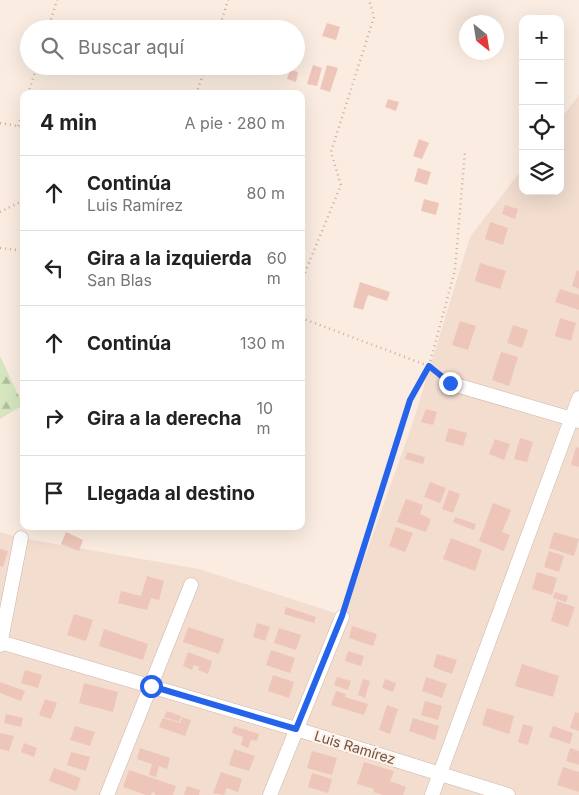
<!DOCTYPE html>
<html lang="es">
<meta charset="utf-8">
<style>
body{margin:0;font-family:Inter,sans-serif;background:#f6f6f6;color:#222}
.controls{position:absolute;right:15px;top:15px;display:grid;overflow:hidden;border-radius:10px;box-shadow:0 5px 20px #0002}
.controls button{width:45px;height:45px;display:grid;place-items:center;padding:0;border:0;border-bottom:1px solid #e0e0e0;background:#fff;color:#222;font:25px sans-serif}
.compass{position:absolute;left:459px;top:15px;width:45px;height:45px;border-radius:50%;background:#fff;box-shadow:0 5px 20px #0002;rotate:150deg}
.stop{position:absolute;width:15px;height:15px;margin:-11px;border:4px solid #2563eb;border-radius:50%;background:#fff}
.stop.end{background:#2563eb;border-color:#fff;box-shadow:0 1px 5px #0008}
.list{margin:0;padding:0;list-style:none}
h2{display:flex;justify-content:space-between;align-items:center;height:65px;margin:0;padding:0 20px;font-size:21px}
h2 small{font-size:16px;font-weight:400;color:#767676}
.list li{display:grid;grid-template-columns:32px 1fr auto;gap:15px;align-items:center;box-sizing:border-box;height:75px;padding:0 20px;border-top:1px solid #e0e0e0}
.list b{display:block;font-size:19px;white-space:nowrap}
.list p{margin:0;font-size:16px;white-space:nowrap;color:#767676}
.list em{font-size:16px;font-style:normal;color:#767676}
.icon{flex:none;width:28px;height:28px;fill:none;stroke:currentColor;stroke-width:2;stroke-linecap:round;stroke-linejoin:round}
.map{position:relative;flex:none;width:579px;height:795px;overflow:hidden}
.search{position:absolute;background:#fff;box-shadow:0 5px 20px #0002;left:20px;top:20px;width:285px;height:55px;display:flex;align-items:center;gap:12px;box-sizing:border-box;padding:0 18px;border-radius:28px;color:#767676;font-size:19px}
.panel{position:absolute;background:#fff;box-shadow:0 5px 20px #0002;left:20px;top:90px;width:285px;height:440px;border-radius:10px}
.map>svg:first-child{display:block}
.residential{fill:#f2ddcf}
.forest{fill:url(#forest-firs)}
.building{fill:#eec6b9}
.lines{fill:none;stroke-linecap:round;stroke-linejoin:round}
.minor-casing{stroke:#cdb5ab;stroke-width:15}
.path{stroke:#d2aa9d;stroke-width:2.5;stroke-dasharray:1 4;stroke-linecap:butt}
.minor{stroke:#fff;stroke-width:14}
.route{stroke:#2563eb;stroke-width:6}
.labels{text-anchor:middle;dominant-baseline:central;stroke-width:4.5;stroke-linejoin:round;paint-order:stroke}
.street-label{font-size:14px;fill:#705149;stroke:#fef1e6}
</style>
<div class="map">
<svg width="579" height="795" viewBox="0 0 579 795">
<defs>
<pattern id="forest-firs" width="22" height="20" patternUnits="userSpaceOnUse" patternTransform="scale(1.25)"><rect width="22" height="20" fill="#d6e7c0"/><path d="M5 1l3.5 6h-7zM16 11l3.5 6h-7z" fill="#b2be9e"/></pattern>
</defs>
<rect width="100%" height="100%" fill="#faece0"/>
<path class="residential" d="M579,95V795H0V532L21,538L199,569L344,616L413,422L470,237L523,168V191H560V120Z"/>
<path class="forest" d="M0,356L23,405L0,419Z"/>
<g class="building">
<path d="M327,23L340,27L336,40L322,36Z"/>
<path d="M313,65L322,68L317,86L307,84Z"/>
<path d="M327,65L338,68L330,92L320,89Z"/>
<path d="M290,70L298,72L296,82L287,79Z"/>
<path d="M388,99L399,102L396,111L385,107Z"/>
<path d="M419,139L429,143L422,159L413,156Z"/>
<path d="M418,168L431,172L427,185L414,181Z"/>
<path d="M424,199L439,203L436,215L421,211Z"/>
<path d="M505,205L518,209L515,219L502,214Z"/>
<path d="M490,222L508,228L503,245L485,239Z"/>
<path d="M480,263L506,271L500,289L475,281Z"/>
<path d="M577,270L579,271V289L572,286Z"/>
<path d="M360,282L390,292L387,301L368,295L363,310L353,307Z"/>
<path d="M560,289L579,295V310L555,302Z"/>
<path d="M560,318L576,323L571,341L555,336Z"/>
<path d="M460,321L476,326L468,350L452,345Z"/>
<path d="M513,325L528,330L522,348L507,343Z"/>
<path d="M501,352L518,357L509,386L492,380Z"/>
<path d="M426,409L437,412L433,425L421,422Z"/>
<path d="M449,428L467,433L463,446L445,441Z"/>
<path d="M520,438L533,442L527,462L514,459Z"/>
<path d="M495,439L510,444L504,460L489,454Z"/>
<path d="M576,447L579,448V467L571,465Z"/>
<path d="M407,452L425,457L423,464L405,459Z"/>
<path d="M430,482L446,488L440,503L424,497Z"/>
<path d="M449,490L460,494L453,513L442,509Z"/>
<path d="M406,499L423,505L420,514L431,519L426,532L397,522Z"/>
<path d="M493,503L511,510L502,532L510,535L504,551L479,541Z"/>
<path d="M455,517L476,524L474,530L453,522Z"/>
<path d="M396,527L413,533L405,552L389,546Z"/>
<path d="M66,532L83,540L79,551L61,544Z"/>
<path d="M554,532L579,539L574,556L549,548Z"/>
<path d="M451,538L482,550L475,571L443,559Z"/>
<path d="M0,549L8,551L3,567L0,566Z"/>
<path d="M549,551L564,556L559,572L544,567Z"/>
<path d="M537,572L557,578L552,595L532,589Z"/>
<path d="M147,576L164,581L159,600L151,598L147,610L118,603L121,591L141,596Z"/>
<path d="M555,592L568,596L566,602L553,598Z"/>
<path d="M557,601L575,607L568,627L551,621Z"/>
<path d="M286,607L316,617L314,623L284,614Z"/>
<path d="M74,614L93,620L86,641L67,635Z"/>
<path d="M257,623L270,627L265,641L253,637Z"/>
<path d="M352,626L377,634L373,646L349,638Z"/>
<path d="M188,627L224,639L219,654L183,642Z"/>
<path d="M279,628L301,635L296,650L274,643Z"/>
<path d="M104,629L148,644L143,660L99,646Z"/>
<path d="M271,650L295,658L290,673L266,665Z"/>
<path d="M348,651L364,656L361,666L345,661Z"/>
<path d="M188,652L212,661L208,674L198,670L199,667L194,665L192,670L183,666Z"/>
<path d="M437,654L457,660L452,674L433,667Z"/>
<path d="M522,664L559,676L553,697L515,686Z"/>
<path d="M25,670L42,675L38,688L21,683Z"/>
<path d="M273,675L294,682L289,698L268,691Z"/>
<path d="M337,677L351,681L348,690L334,685Z"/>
<path d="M426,677L447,684L442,698L422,691Z"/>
<path d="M363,679L370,681L365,698L358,695Z"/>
<path d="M385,679L396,683L393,692L382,688Z"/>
<path d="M0,682L25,691L21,701L0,693Z"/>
<path d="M84,683L118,692L113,712L79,703Z"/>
<path d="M336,691L346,694L345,697L368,704L364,715L331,705Z"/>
<path d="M45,699L57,703L51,719L39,715Z"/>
<path d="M425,701L442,706L438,720L421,715Z"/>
<path d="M387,705L398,709L390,734L379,730Z"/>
<path d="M487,708L514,716L509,734L482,725Z"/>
<path d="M167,711L181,716L179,722L164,717Z"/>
<path d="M575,712L579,713V731L570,728Z"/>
<path d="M6,714L23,718L21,727L4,723Z"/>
<path d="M182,717L191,720L185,736L159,727L163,718L180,723Z"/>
<path d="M413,718L439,726L435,740L409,731Z"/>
<path d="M523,724L533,727L528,745L518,742Z"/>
<path d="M75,726L95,732L90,746L70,740Z"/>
<path d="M234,726L259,734L257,741L251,740L248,748L241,745L243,737L232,733Z"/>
<path d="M553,726L573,733L570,744L549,737Z"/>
<path d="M0,733L14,736L9,751L0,749Z"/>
<path d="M24,743L37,748L34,757L21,752Z"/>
<path d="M140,748L170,758L167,769L159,766L156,777L149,775L152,764L137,759Z"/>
<path d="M570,748L579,751V765L566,761Z"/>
<path d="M234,749L255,756L249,771L229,765Z"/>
<path d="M312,751L337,758L332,775L307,768Z"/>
<path d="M71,752L90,757L86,771L67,765Z"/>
<path d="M364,762L394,771L390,781L406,787L403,795H383L373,792L374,789L357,784Z"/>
<path d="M563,767L579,772V792L557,785Z"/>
<path d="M54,768L81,778L76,791L49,781Z"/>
<path d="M129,770L176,786L173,795H155V793L152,792L151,795H146L123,787Z"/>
<path d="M221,772L242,779L238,792L227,788L224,795L213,793Z"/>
<path d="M312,773L332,779L328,793L308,787Z"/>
<path d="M187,786L200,790L199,795H184Z"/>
</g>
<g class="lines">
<g class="minor-casing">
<g id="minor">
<path d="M449,383L579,421"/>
<path d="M0,642L296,729L508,795"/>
<path d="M0,645L21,538"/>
<path d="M107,795L191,585"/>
<path d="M270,795L342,617"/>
<path d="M432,795L579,398"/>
</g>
</g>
<g class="path">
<path d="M48,29L57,0"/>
<path d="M219,29L228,0"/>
<path d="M28,94L37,66"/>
<path d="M196,94L206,66"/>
<path d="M0,123L24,127"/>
<path d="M18,126L24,108"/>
<path d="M0,212L24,200"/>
<path d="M0,248L24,251"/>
<path d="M301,282L341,185L331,152L374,17L369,0"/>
<path d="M301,318L429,366L439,374"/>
<path d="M346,606L410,400L429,366L455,270L465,151"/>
</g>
<use href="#minor" class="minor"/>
</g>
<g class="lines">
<path class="route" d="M151,686L296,729L342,616L410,400L429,366L450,383"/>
</g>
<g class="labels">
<g class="street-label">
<text transform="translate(355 747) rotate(17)">Luis Ramírez</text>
</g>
</g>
</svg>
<div class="controls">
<button>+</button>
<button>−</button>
<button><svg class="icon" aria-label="locate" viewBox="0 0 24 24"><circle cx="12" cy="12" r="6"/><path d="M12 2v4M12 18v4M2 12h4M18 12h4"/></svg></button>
<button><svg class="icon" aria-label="layers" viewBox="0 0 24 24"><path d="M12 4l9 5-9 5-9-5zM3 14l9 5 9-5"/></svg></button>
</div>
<svg class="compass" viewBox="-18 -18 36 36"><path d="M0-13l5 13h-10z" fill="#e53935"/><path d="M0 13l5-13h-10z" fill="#767676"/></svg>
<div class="stop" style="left:151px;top:686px"></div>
<div class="stop end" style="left:450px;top:383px"></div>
<div class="search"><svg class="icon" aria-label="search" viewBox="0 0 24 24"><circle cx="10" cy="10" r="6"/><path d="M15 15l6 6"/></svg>Buscar aquí</div>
<section class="panel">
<h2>4 min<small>A pie · 280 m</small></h2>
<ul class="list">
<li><svg class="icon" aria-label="ahead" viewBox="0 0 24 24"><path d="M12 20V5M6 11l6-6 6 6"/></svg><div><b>Continúa</b><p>Luis Ramírez</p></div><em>80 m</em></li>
<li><svg class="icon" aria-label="left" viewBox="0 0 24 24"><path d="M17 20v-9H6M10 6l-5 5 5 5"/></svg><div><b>Gira a la izquierda</b><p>San Blas</p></div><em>60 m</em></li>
<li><svg class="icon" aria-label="ahead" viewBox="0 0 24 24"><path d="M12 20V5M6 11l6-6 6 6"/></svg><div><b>Continúa</b></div><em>130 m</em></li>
<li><svg class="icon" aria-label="right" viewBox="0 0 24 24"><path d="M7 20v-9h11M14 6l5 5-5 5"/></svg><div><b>Gira a la derecha</b></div><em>10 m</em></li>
<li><svg class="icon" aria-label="arrive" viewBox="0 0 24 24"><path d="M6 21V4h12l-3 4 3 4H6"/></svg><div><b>Llegada al destino</b></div></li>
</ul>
</section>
</div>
